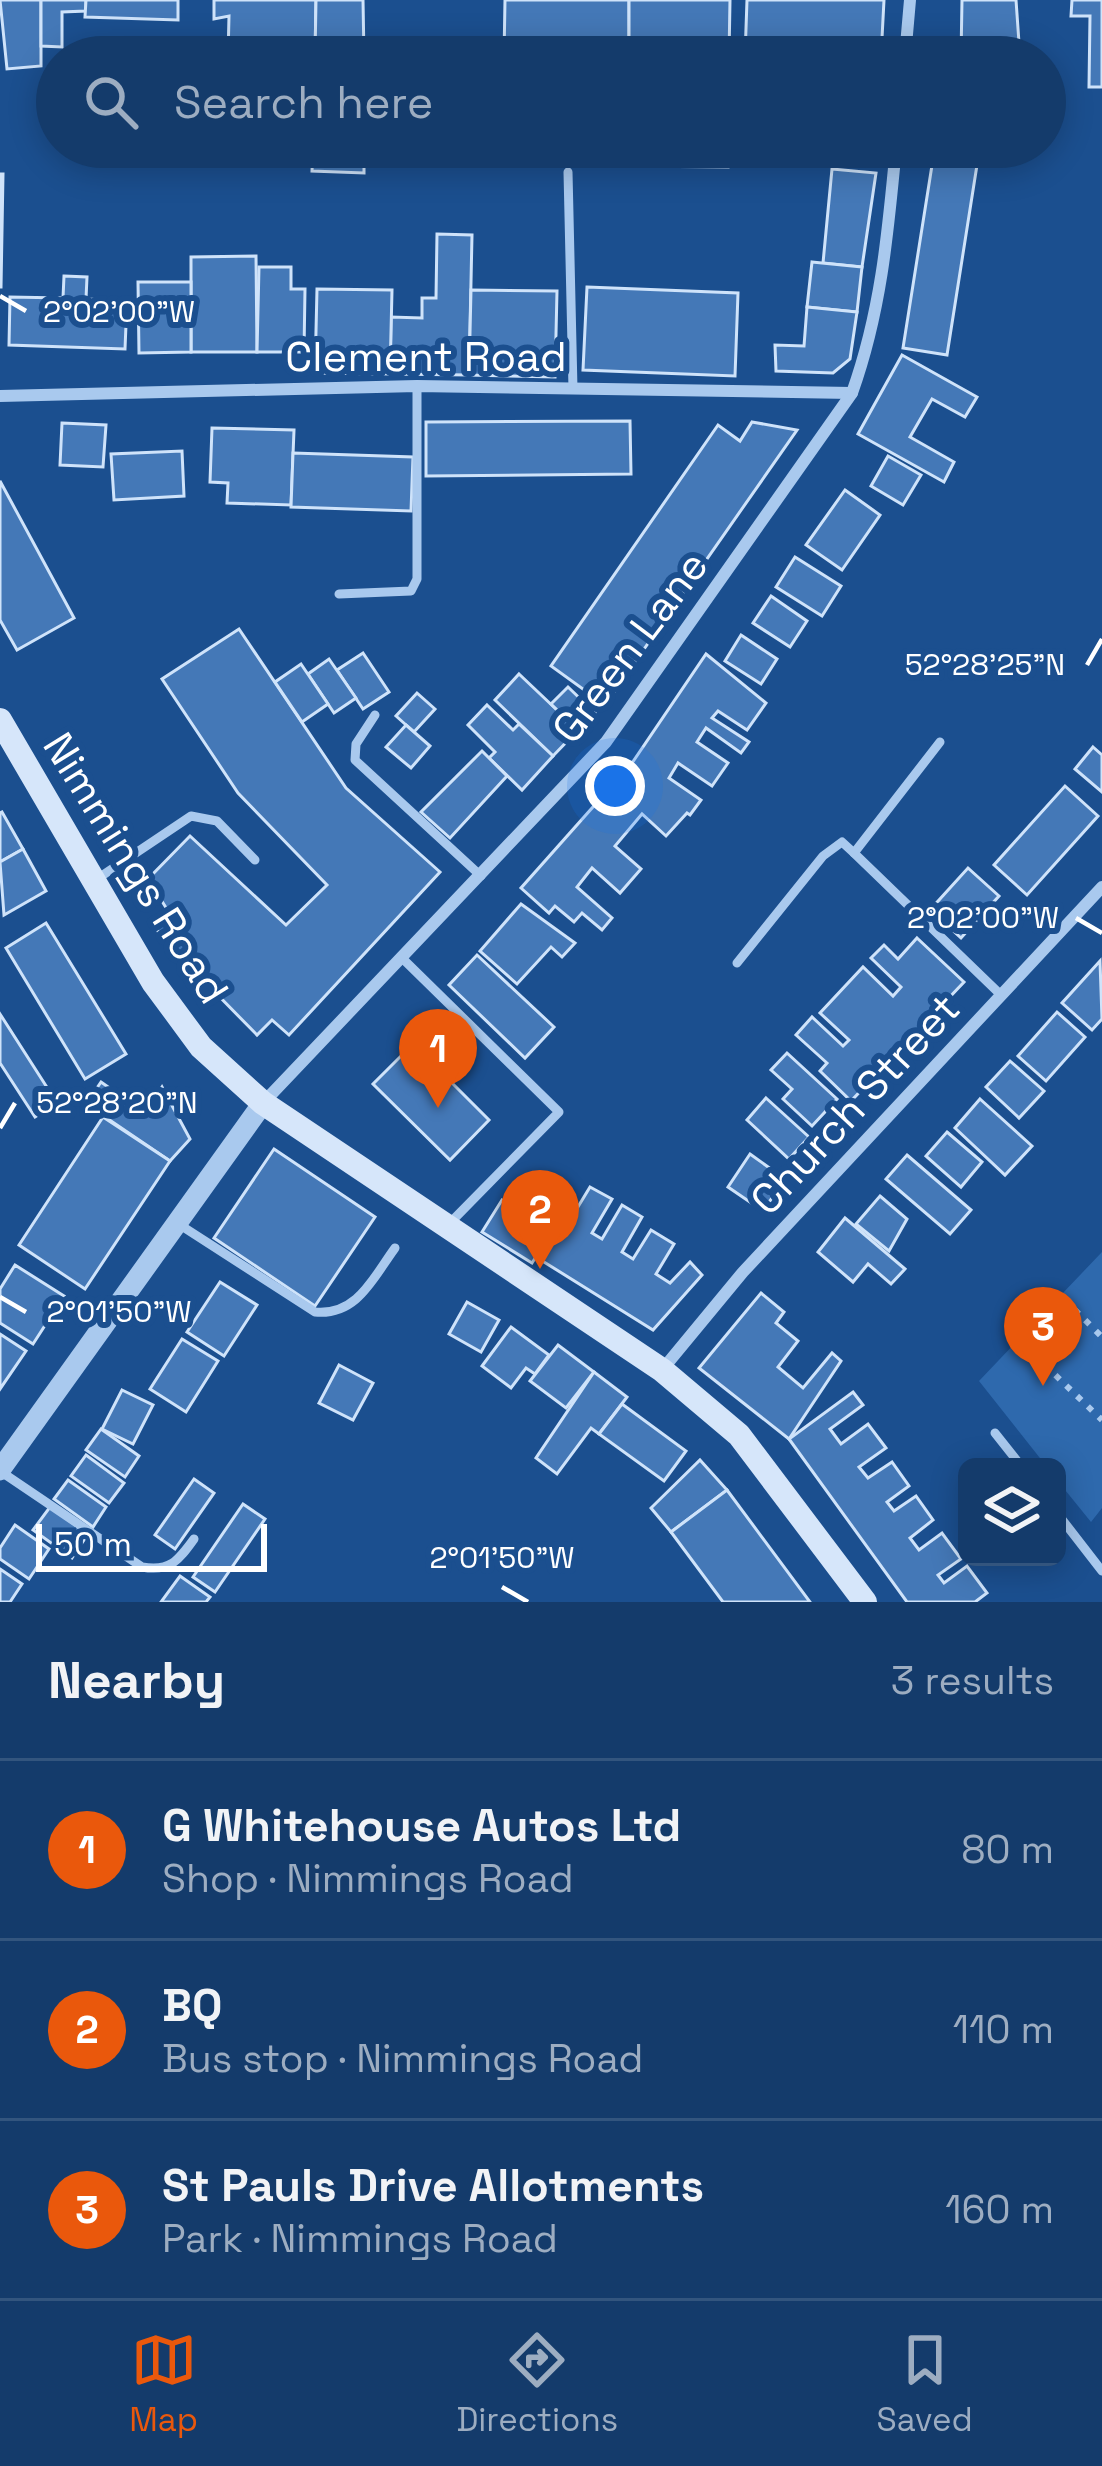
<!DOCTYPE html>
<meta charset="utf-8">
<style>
body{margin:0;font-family:"Space Grotesk",sans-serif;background:#214673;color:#f1f3f6}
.controls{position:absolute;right:36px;bottom:36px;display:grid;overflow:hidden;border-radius:18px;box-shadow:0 6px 30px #0003}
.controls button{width:108px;height:108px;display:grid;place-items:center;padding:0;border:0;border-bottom:3px solid #33557e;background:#143b6b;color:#f1f3f6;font:60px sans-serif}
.scale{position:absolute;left:36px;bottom:30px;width:231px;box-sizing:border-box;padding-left:12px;border:6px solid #fff;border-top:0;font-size:33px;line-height:42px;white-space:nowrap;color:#fff;-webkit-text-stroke:9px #1b4f8f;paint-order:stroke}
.you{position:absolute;left:615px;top:786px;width:42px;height:42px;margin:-30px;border:9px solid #fff;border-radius:50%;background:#1a73e8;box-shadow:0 0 0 18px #1a73e833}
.badge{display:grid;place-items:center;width:78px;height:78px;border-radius:50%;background:#ea580c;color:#fff;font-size:39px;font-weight:700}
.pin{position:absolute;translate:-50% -99px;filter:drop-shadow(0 3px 6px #0008)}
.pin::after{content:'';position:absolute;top:63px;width:42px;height:36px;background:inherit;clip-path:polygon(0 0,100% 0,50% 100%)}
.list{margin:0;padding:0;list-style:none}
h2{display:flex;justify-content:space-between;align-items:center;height:156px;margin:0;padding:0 48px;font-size:51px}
h2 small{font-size:39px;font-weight:400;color:#9dadc1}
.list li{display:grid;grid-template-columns:78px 1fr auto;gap:36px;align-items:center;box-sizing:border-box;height:180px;padding:0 48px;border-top:3px solid #33557e}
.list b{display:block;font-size:45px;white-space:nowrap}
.list p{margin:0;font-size:39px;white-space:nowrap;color:#9dadc1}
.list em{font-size:39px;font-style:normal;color:#9dadc1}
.icon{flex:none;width:66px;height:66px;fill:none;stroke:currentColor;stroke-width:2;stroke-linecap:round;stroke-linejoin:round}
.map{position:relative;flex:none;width:1102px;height:1602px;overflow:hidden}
.search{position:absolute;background:#143b6b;box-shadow:0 6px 30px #0003;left:36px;right:36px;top:36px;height:132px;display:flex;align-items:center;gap:30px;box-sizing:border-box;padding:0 42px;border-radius:66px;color:#9dadc1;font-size:45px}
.sheet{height:696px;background:#143b6b}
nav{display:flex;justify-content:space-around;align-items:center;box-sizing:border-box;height:168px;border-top:3px solid #33557e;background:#143b6b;font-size:33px;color:#9dadc1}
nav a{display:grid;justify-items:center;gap:6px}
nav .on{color:#ea580c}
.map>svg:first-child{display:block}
.green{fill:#2e69ad}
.building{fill:#4478b7;stroke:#cfe3fa;stroke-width:3}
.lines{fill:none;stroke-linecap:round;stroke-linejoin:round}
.path{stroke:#a9c9ee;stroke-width:6;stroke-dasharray:6 9;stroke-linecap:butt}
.service{stroke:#a9c9ee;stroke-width:9}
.minor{stroke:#a9c9ee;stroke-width:12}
.tertiary{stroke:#a9c9ee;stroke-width:21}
.secondary{stroke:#d6e6fa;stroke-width:24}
.ticks{fill:none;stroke:#fff;stroke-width:4.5}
.labels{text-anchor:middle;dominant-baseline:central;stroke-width:12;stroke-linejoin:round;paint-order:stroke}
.street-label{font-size:42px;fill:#fff;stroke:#1b4f8f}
.ticks-label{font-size:30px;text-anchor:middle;fill:#fff;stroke:#1b4f8f;stroke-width:12;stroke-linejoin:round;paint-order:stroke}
</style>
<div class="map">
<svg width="1102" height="1602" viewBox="0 0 1102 1602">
<rect width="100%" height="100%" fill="#1b4f8f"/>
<path class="green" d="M1102,1252V1508L1091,1522L1057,1480V1467H1047L979,1381Z"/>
<g class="building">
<path d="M0,0H41V66L7,69Z"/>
<path d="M41,0H86V11L62,12V47L41,46Z"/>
<path d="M86,0H178V20L85,17Z"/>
<path d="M214,0H316L315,57H228L229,16L214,19Z"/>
<path d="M316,0H363L364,57H315Z"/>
<path d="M505,0H629V57H504Z"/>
<path d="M629,0H730L729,57H629Z"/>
<path d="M747,0H884L881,57H745Z"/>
<path d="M962,0H1016L1020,57H961Z"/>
<path d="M1072,0H1102V87H1089L1090,16H1071Z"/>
<path d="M313,147H364V173L312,171Z"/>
<path d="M628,147H728V167L628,166Z"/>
<rect x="814" y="147" width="39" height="9"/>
<path d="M933,159L977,165L947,355L903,348Z"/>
<path d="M832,169L876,173L862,267L823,263Z"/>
<path d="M0,174H3L1,287H0Z"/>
<path d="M437,234L472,235L469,375L390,374L391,317L422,318V298H436Z"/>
<path d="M256,256L257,352H191V257Z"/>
<path d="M812,262L862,267L857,312L807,307Z"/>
<path d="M259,267H291V289H305L304,352H257Z"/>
<path d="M64,276L87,277L86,299L127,300L125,349L9,345L10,297L63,298Z"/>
<path d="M138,282H191V352L139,353Z"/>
<path d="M587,287L738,293L735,376L583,370Z"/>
<path d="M317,289L392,290L390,374L315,373Z"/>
<path d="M471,290L557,291L555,377L469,375Z"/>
<path d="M807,307L857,312L850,359L833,373L776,371L775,345L804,346Z"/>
<path d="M902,355L977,397L965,417L932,399L910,437L954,462L944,482L858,434Z"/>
<path d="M630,421L631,474L426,476V422Z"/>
<path d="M752,422L797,430L605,705L551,666L718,425L740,441Z"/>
<path d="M62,423L106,425L103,467L60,465Z"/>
<path d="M212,428L294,430L291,505L227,503L228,483L210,482Z"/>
<path d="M182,451L184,496L114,500L111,454Z"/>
<path d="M293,453L413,457L411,511L291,507Z"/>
<path d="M888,456L921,475L903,505L871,486Z"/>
<path d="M0,481L74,618L17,650L0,620Z"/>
<path d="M845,490L880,515L842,570L806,545Z"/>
<path d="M795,557L841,586L822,616L776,587Z"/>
<path d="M771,596L807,621L790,647L753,623Z"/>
<path d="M239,629L346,788L440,872L289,1035L272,1020L257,1035L160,936L155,924L170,914L148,879L190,836L286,925L327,885L238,793L162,679Z"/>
<path d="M741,635L777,659L761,684L725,661Z"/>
<path d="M363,653L389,692L363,709L337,670Z"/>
<path d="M706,654L766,703L747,730L718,711L712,718L749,742L741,753L706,728L697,742L728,763L712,786L678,763L669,778L701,800L690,815L687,813L666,836L642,814L615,846L641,869L620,893L592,868L577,887L612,918L602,930L582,913L574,922L555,906L549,913L521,888L632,763Z"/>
<path d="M329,659L356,698L334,713L308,674Z"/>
<path d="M301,664L328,704L302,722L275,682Z"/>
<path d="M519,674L578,730L553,756L495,700Z"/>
<path d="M568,687L595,713L578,730L551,704Z"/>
<path d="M417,693L435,709L414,732L396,716Z"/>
<path d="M487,705L513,730L519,724L553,756L522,790L489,758L495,752L468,725Z"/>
<path d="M406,725L430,746L411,768L386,747Z"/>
<path d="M1093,747L1102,755V792L1075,769Z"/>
<path d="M482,751L507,776L450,838L421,812Z"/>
<path d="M1065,786L1098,816L1027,895L994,865Z"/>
<path d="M2,812L23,849L0,862V813Z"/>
<path d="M23,849L46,891L4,915L0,862Z"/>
<path d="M968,868L999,896L961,938L930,910Z"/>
<path d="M521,904L575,943L562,957L551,947L517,984L480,951Z"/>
<path d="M46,923L126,1054L85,1079L6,948Z"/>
<path d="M917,938L964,982L851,1101L820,1071L827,1063L796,1035L812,1017L843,1046L849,1040L820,1013L863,967L893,996L901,987L871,958L884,945L898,959Z"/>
<path d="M477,955L554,1027L525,1058L449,985Z"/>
<path d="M1100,961L1102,1019L1092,1030L1062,1003Z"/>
<path d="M1057,1012L1085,1037L1046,1081L1018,1056Z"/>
<path d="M0,1014L57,1103L35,1117L0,1063Z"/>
<path d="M413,1044L489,1120L450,1160L373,1084Z"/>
<path d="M787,1053L837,1099L812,1126L783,1099L792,1089L771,1070Z"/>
<path d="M1010,1061L1044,1091L1019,1118L986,1087Z"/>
<path d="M101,1082L145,1113L162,1087L190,1139L170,1161L86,1104Z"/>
<path d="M766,1098L809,1137L789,1159L747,1120Z"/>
<path d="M980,1099L1032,1146L1005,1175L955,1128Z"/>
<path d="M103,1117L170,1161L85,1289L19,1245Z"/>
<path d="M947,1132L982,1162L961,1187L926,1156Z"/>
<path d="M274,1149L375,1217L315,1306L214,1238Z"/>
<path d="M750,1154L785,1179L763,1211L728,1187Z"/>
<path d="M907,1155L971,1210L950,1234L886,1179Z"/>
<path d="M590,1187L612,1199L592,1233L602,1239L622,1205L642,1217L622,1252L633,1259L651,1230L674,1244L656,1274L670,1283L690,1262L702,1275L653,1330L536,1257L563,1215L570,1220Z"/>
<path d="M527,1192L563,1215L532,1263L482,1232L502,1200L517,1209Z"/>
<path d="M880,1196L907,1219L889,1251L856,1224Z"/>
<path d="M845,1218L905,1269L891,1284L868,1264L853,1282L818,1252Z"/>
<path d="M15,1265L64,1296L33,1344L0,1323V1289Z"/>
<path d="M220,1282L257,1305L224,1356L187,1332Z"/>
<path d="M761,1293L784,1312L776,1323L798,1341L778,1367L803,1388L832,1353L841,1361L789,1439L699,1368Z"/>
<path d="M467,1302L499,1320L481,1352L449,1334Z"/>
<path d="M511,1327L549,1355L535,1374L526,1368L511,1388L482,1366Z"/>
<path d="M0,1334L26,1351L0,1389Z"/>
<path d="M182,1339L218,1361L186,1412L150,1389Z"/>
<path d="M558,1345L594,1372L566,1408L530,1381Z"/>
<path d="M339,1365L373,1383L353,1420L319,1403Z"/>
<path d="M594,1372L627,1397L599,1434L591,1428L557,1474L536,1458Z"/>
<path d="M122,1390L153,1405L133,1444L102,1429Z"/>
<path d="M853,1392L863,1405L830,1429L841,1444L868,1424L886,1448L859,1467L868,1478L892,1462L909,1486L887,1502L894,1511L916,1496L933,1520L910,1538L919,1550L942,1533L961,1559L938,1575L944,1583L967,1566L987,1593L975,1602H907L789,1439Z"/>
<path d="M622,1404L686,1451L664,1481L599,1434Z"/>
<path d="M101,1429L139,1456L125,1477L86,1450Z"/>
<path d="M86,1455L124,1483L109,1503L71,1476Z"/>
<path d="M700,1460L727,1490L671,1532L651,1508Z"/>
<path d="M194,1479L214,1493L175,1549L155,1535Z"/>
<path d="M68,1480L106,1507L93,1527L54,1499Z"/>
<path d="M727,1490L810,1602H723L671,1532Z"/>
<path d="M243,1504L265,1519L215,1592L193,1577Z"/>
<path d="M50,1507L88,1534L72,1558L33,1530Z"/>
<path d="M15,1525L49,1549L29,1579L0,1559V1548Z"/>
<path d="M0,1569L22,1584L10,1602H0Z"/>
<path d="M180,1576L210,1597L206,1602H161Z"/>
</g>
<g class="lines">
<g class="path">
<path d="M1064,1299L1102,1337"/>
<path d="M1023,1344L1102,1420"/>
</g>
<g class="service">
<path d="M568,172L573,389"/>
<path d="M339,594L411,591L417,579V386"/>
<path d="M375,715L356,744L355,760L481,876"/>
<path d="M854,853L1001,995"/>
<path d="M97,879L191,816L217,821L255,860"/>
<path d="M403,959L559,1112L448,1225"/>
<path d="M737,963L823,856L842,842L854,853L940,742"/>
<path d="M177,1223L315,1312C357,1316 373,1278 395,1248"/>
<path d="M995,1433L1022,1467"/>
<path d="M0,1471L142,1567C170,1572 178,1561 194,1539"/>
<path d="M1057,1513L1102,1571"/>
</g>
<g class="minor">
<path d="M905,57L910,0"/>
<path d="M0,396L417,386L852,393"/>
<path d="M263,1103L606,742L852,393C881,312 888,233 896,147"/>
<path d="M662,1370L743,1272L1102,887"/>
</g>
<path class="tertiary" d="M0,1470L263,1103"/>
<path class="secondary" d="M0,720L153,982L201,1047L263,1103L662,1370L739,1435L865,1602"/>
</g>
<path class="ticks" d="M0,296L26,311M1087,665L1102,639M1076,918L1102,933M0,1128L15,1103M0,1297L26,1312M502,1587L528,1602"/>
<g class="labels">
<g class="street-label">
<text x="426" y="356">Clement Road</text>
<text transform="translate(630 647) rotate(-53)">Green Lane</text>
<text transform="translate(136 868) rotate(58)">Nimmings Road</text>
<text transform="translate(855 1104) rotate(-47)">Church Street</text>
</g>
</g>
<g class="ticks-label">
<text x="119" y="322">2°02'00"W</text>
<text x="985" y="675">52°28'25"N</text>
<text x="983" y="928">2°02'00"W</text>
<text x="117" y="1113">52°28'20"N</text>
<text x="119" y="1322">2°01'50"W</text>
<text x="502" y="1568">2°01'50"W</text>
</g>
</svg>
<div class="controls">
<button><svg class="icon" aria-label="layers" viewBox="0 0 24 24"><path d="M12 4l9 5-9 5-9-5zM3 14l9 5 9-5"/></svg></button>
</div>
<div class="scale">50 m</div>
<div class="you"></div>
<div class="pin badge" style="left:438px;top:1108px">1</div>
<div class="pin badge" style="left:540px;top:1269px">2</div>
<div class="pin badge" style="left:1043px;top:1386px">3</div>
<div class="search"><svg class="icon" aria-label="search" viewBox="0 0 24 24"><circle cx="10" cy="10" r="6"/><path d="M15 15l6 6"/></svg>Search here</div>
</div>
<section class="sheet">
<h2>Nearby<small>3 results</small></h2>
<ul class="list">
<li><span class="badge">1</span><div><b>G Whitehouse Autos Ltd</b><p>Shop · Nimmings Road</p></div><em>80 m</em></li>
<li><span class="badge">2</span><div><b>BQ</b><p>Bus stop · Nimmings Road</p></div><em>110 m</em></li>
<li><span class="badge">3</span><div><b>St Pauls Drive Allotments</b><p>Park · Nimmings Road</p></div><em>160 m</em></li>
</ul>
</section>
<nav>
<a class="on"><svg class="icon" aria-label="map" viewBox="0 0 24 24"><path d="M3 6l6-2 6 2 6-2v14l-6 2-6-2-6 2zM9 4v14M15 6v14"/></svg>Map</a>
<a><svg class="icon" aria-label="directions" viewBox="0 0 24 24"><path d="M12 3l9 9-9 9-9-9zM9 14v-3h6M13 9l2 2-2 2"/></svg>Directions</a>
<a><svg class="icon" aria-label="saved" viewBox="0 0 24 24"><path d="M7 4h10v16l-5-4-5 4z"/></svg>Saved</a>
</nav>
